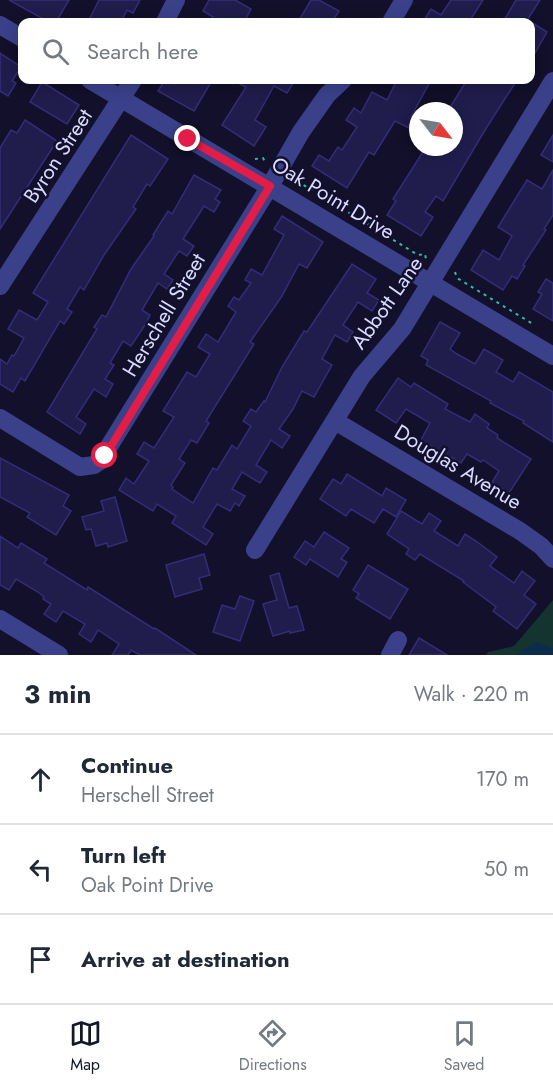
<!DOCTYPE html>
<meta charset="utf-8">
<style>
body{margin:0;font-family:Jost,sans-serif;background:#f2f2f3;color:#1f2937}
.compass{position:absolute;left:409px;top:102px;width:54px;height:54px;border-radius:50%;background:#fff;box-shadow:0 3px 15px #0003;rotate:121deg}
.stop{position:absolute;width:18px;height:18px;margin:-14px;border:4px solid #e11d48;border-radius:50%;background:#fff}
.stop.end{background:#e11d48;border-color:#fff;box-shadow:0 2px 6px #0008}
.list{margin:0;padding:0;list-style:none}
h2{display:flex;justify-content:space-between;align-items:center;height:78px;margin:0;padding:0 24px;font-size:26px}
h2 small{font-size:20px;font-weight:400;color:#747a83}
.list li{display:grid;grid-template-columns:39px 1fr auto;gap:18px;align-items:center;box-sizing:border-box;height:90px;padding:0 24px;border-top:2px solid #e0e1e3}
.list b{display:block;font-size:22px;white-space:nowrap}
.list p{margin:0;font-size:20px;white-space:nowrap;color:#747a83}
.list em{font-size:20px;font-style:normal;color:#747a83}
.icon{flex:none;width:33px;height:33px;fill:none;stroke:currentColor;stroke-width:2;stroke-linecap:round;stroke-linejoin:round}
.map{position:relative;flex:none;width:553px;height:655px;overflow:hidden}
.search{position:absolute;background:#fff;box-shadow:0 3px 15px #0003;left:18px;right:18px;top:18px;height:66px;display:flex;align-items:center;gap:15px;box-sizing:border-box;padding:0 21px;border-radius:12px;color:#747a83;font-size:22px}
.sheet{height:348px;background:#fff}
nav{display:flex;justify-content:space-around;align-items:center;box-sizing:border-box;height:84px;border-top:2px solid #e0e1e3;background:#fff;font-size:16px;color:#747a83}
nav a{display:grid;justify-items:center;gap:3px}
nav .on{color:#111827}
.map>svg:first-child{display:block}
.green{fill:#13342f}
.water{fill:#0c2c4e}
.building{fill:#201c4c;stroke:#332d78;stroke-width:1.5}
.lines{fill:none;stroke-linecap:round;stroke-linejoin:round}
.path{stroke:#2ebfa5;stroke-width:2;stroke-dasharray:3 4.5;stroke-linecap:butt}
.minor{stroke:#3a418a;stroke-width:18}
.route{stroke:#e11d48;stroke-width:8}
.labels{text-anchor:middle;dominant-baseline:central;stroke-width:5;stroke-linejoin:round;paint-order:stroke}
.street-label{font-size:21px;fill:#d9daff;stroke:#12102a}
</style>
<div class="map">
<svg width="553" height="655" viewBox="0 0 553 655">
<rect width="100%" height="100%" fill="#12102a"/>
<path class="green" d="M553,600V655H486L488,652L514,646Z"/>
<path class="water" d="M536,642L553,648V655H516Z"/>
<g class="building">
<path d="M9,0H69L56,22H49Z"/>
<path d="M99,0H140L133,13L127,10L121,22H88Z"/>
<path d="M209,0H235L251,9L244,22H210L213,17L203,11Z"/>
<path d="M311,0H319L339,11L332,22H298Z"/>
<path d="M451,0H483L469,22H423L431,9L441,15Z"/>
<path d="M516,0H540L526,22H503Z"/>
<path d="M531,22L547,32L531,60Z"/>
<path d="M0,53L21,67L12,81L16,83L8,96L0,91Z"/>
<path d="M165,80L175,84L177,80H202L210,84L194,111L158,91Z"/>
<path d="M232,80H295L287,93L274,86L255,120L266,127L254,146L222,125L246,87Z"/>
<path d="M397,80H431L411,117L414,118L409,128L395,121L374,155L369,152L347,188L312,166L319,155L329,161L338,147L342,150L357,127L346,120L354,108L361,113L372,92L387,100Z"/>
<path d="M467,80H517L485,130L443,201L436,196L425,212L433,217L421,236L387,215L396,201L393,199L426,147H454V111L449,109Z"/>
<path d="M42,82L79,105L67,124L30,102Z"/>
<path d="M25,120L57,141L0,229V148L11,130L17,133Z"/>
<path d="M131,135L168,159L150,186L147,184L133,207L136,209L104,255L84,290L80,287L67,309L72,312L64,324L60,321L25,381L21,378L13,392L0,384V359L7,364L12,355L14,356L24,338L8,329L19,310L37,320L48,302L33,293Z"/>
<path d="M553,135V162L541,155Z"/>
<path d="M553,170V215L544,229L546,230L523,265L525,266L517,279L512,276L503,290L471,270L483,250L499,260L512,236L498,227L527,180L542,189Z"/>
<path d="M194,175L221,190L215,199L220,202L214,212L204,206L199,214L183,239L194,246L187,256L179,251L164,274L173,280L167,289L158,283L142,310L150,315L145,325L131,346L123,341L110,363L114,365L105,379L113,384L106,397L94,389L76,417L86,424L80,434L47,412L97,329L94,327L102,315L106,317L131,269L154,236L153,235L168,211L172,214Z"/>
<path d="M282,216L323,242L307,268L299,264L282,296L250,342L254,344L206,421L209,423L197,443L191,440L179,459L185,463L171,485L173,487L172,489L193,503L213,468L217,470L232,445L237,449L251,426L243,421L251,409L256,412L264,401L265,402L282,367L304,331L307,332L352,264L376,279L367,293L379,300L372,311L358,302L343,325L353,332L347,342L335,335L322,359L332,365L314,397L302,391L293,409L279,429L290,436L282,448L271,440L256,465L267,472L260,483L242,472L232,489L245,496L239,506L235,503L230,511L217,504L203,527L213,534L206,545L172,523L176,516L157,504L153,511L119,490L126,478L134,484L149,461L137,454L144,442L154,448L174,417L163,411L187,372L196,377L210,354L198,347L206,334L218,342L236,312L228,306L234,297L239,300L251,283L245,280L251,269L262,275L284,235L274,229Z"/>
<path d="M546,279L553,283V321L533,309L542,294L538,292Z"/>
<path d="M440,322L460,333L450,349L457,354L475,364L484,349L503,360L496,372L513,382L519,372L553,392V442L523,423L524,421L490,403L491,401L426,365L428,360L421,356Z"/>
<path d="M398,378L411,387L414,383L448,404L445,409L470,422L475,414L489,424L487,428L498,435L497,438L531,459L509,493L492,482L499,471L483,460L481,462L467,454L461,463L421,440L430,423L406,409L396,423L376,410Z"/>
<path d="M0,458L69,495L63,506L71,511L56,535L27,517L30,513L0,497Z"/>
<path d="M347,474L382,496L386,488L406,500L396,517L383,509L374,523L351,509L346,516L320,499L333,479L341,484Z"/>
<path d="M115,497L127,541L108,547L107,543L96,546L91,529L86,530L82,517L104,511L101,501Z"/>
<path d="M401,511L422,524L429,513L441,521L434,531L458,546L465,534L476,541L497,557L490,566L514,583L522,571L535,581L524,595L536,604L517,629L493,611L496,607L463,582L464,581L420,554L415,560L406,554L409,549L387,534Z"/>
<path d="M324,532L349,548L341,559L347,562L338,577L310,559L306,565L294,557L305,541L314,547Z"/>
<path d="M0,536L18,548L21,543L47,559L44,563L87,590L88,587L154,629L155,628L196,655H140L131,650L128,655H112L119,644L98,630L91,642L79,634L85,624L63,611L56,622L44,614L51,604L43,599L44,597L38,592L16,579L9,590L0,585Z"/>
<path d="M204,554L210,575L199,578L202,589L175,597L166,565Z"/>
<path d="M368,565L408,589L390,619L356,598L359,594L353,590Z"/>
<path d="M279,573L289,608L297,606L304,630L290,633V631L273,636L263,604L277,600L270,576Z"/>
<path d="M240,596L254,601L240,641L213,632L222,605L235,609Z"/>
<path d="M419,638L447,655H409Z"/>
</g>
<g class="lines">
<g class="path">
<path d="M255,159L263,158L266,164"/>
<path d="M295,174L297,181L418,255L425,254L426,259"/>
<path d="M455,272L457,278L533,324"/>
</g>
<g class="minor">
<path d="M165,22L176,0"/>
<path d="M391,22L404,0"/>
<path d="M0,25L22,38"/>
<path d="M90,80L553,356"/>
<path d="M0,286L133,80"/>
<path d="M0,418L80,467L94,465L100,461L270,186L301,132L327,95L343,80"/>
<path d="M335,421L520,531L541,546L553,559"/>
<path d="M255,550L362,376L402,329L553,81"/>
<path d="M0,619L59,655"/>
<path d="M390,655L398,640"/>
</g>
</g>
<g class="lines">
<path class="route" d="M105,456L270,186L188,139"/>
</g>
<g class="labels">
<g class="street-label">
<text transform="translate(58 156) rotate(-57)">Byron Street</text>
<text transform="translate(333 198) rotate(31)">Oak Point Drive</text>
<text transform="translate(387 303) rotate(-55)">Abbott Lane</text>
<text transform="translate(164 315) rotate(-59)">Herschell Street</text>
<text transform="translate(458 467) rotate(31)">Douglas Avenue</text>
</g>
</g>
</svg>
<svg class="compass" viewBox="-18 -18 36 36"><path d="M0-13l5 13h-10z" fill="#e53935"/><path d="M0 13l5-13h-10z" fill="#747a83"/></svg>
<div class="stop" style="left:105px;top:456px"></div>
<div class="stop end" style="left:188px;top:139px"></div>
<div class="search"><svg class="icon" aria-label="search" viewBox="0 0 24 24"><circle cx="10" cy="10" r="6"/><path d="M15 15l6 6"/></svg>Search here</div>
</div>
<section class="sheet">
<h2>3 min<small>Walk · 220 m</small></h2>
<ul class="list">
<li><svg class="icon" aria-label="ahead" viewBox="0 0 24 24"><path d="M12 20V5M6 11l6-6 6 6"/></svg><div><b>Continue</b><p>Herschell Street</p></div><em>170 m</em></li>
<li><svg class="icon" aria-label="left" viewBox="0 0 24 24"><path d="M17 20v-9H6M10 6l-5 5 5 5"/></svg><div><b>Turn left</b><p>Oak Point Drive</p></div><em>50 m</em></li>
<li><svg class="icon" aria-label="arrive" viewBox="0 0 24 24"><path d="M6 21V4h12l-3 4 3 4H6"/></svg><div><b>Arrive at destination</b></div></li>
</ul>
</section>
<nav>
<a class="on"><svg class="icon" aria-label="map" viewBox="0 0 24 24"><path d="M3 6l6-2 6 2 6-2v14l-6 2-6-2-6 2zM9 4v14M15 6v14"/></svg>Map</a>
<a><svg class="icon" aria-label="directions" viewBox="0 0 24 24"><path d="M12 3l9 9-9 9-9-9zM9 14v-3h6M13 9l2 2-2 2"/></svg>Directions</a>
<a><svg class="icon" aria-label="saved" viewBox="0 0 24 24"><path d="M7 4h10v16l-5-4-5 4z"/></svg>Saved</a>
</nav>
